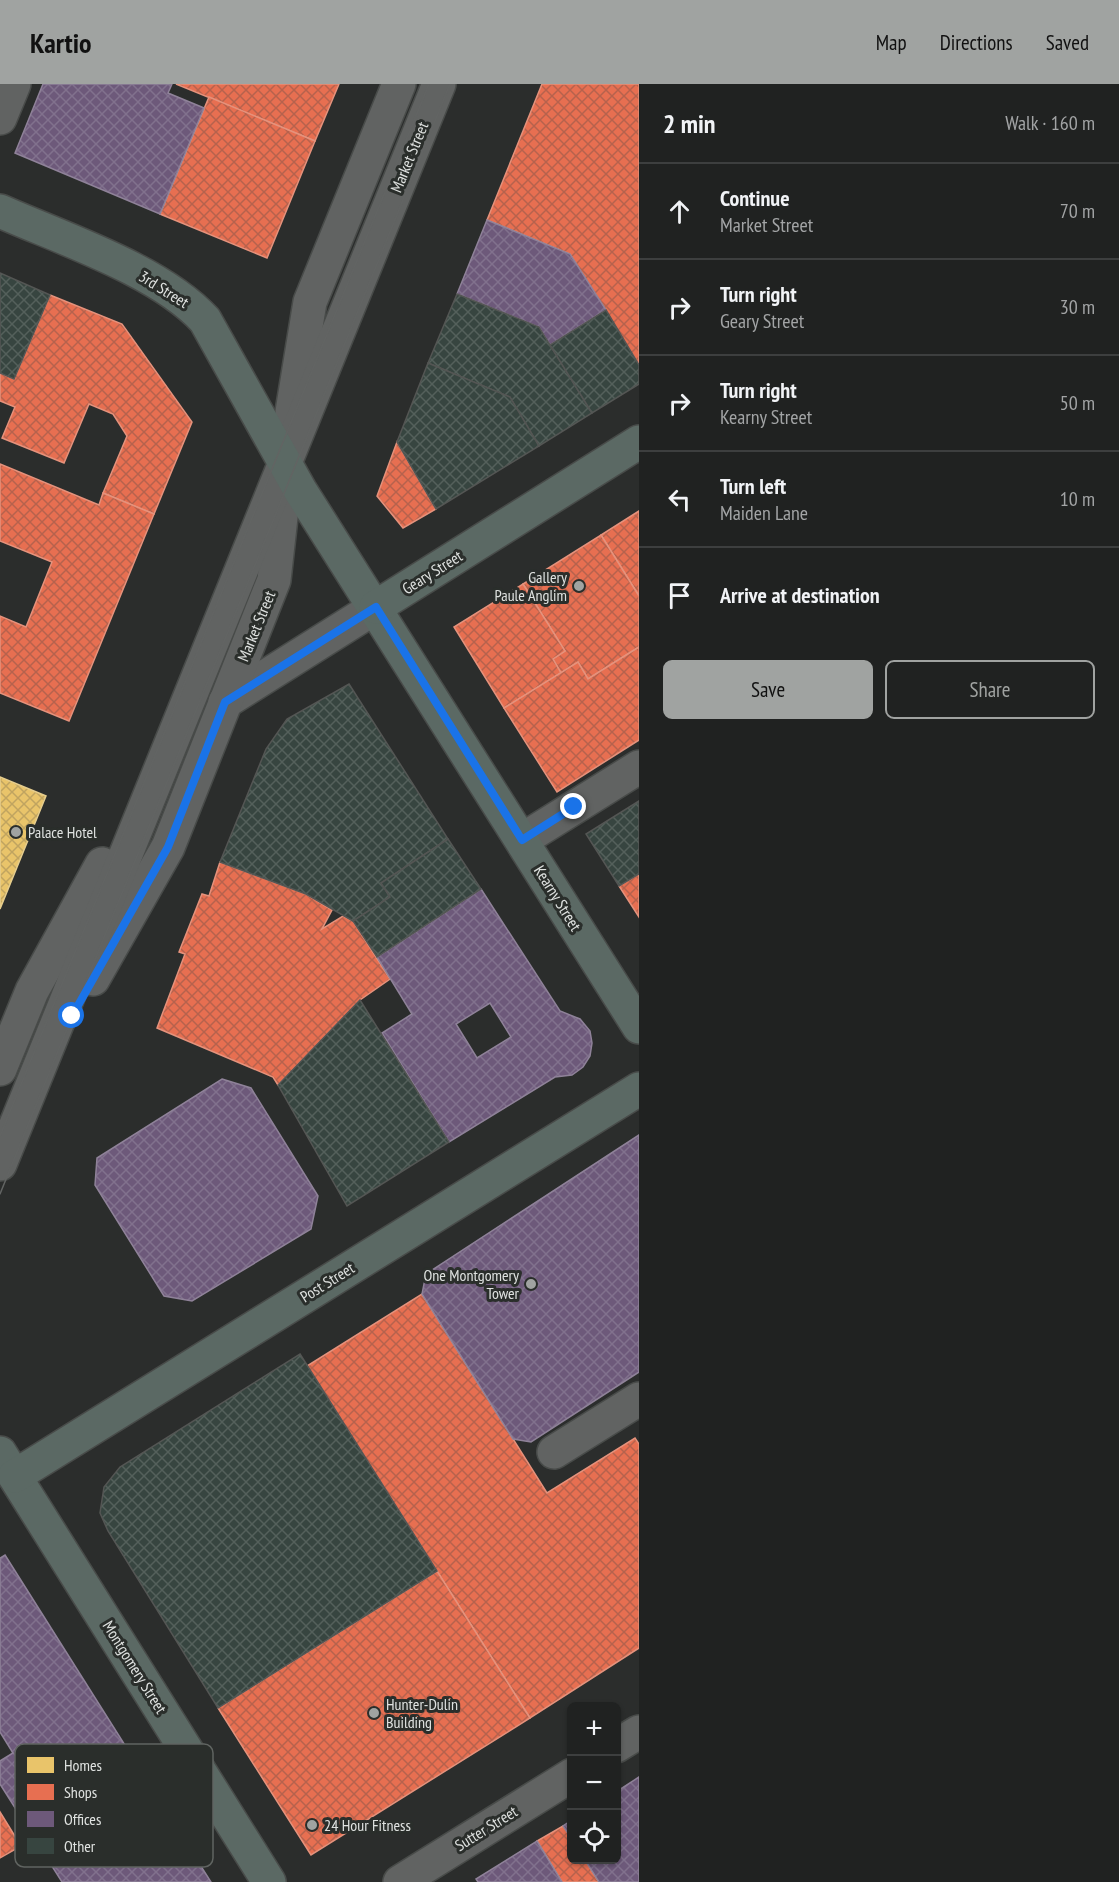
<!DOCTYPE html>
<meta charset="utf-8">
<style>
body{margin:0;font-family:"PT Sans Narrow",sans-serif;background:#282a2a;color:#f1f3f6}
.controls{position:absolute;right:18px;bottom:18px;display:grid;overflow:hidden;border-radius:9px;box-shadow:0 2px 4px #0004}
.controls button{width:54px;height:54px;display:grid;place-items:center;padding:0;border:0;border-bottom:2px solid #3d3f3f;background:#202221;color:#f1f3f6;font:30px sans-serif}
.stop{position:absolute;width:18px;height:18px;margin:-14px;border:4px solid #1a73e8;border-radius:50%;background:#fff}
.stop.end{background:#1a73e8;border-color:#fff;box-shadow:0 2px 6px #0008}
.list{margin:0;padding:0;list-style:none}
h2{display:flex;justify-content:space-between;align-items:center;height:78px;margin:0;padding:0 24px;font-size:26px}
h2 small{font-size:20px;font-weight:400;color:#a2a4a5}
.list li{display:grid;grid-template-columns:39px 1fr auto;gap:18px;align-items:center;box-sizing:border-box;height:96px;padding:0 24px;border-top:2px solid #3d3f3f}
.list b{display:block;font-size:22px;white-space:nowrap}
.list p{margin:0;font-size:20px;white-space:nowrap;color:#a2a4a5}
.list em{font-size:20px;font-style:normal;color:#a2a4a5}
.actions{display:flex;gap:12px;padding:18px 24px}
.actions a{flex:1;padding:14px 0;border:2px solid #a0a3a1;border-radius:9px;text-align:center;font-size:21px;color:#a0a3a1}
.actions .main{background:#a0a3a1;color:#111}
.icon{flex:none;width:33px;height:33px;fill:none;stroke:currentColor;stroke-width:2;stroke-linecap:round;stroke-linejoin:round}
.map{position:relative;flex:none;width:639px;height:1798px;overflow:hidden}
header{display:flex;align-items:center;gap:36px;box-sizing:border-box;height:84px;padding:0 30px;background:#a0a3a1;color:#111}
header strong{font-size:28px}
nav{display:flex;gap:33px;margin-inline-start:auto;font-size:21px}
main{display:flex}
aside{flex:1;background:#202221}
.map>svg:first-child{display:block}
.homes{fill:url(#homes-cross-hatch);stroke:#e6cd8d;stroke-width:1.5}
.shops{fill:url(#shops-cross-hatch);stroke:#e5927c;stroke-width:1.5}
.offices{fill:url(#offices-cross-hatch);stroke:#8f8299;stroke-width:1.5;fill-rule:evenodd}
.building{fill:url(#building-cross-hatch);stroke:#545654;stroke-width:1.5}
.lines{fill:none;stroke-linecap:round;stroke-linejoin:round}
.minor-casing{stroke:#484b49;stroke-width:36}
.major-casing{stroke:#484b49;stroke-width:36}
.minor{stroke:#616362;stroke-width:33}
.major{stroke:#5b6964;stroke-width:33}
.tram{stroke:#626463;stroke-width:1.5}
.route{stroke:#1a73e8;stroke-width:8}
.poi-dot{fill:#a0a3a1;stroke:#2a2e2b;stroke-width:2}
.labels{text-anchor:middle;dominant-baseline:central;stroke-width:6;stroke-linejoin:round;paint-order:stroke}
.street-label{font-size:16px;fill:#dfe2e0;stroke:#2a2e2b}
.poi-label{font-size:16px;fill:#dfe2e0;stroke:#2a2e2b;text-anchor:start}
.key{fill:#2a2e2b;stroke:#606461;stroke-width:1.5}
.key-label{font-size:16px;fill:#dfe2e0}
</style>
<header>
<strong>Kartio</strong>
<nav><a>Map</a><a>Directions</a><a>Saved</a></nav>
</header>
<main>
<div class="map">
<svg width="639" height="1798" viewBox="0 0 639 1798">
<defs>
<pattern id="homes-cross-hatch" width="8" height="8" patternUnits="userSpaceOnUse" patternTransform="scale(1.5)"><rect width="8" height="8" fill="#e9c46a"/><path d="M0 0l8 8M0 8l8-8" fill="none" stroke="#c0a460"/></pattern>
<pattern id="shops-cross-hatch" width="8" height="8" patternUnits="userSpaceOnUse" patternTransform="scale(1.5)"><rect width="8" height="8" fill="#e76f51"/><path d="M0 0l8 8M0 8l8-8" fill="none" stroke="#b6624d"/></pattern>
<pattern id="offices-cross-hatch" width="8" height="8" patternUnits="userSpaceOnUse" patternTransform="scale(1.5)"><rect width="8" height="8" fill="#6d597a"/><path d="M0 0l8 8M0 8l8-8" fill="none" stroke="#81718d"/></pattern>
<pattern id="building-cross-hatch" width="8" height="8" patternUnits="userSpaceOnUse" patternTransform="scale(1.5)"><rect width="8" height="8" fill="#374540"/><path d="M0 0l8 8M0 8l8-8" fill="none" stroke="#54605b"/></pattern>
</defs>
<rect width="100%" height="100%" fill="#2b2d2c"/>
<path class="homes" d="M0,693L46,712L0,825Z"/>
<g class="shops">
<path d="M176,0H339L315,57Z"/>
<path d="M542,0H639V281L570,170L487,136Z"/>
<path d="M209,13L315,57L267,174L160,130Z"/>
<path d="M50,211L122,240L192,338L154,430L103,409L127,352L113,330L89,320L64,379L2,354L15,323L0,317V289L14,295Z"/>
<path d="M397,358L436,425L403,444L377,412Z"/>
<path d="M0,380L99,421L103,409L154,430L69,637L0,609V532L26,543L52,478L0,457Z"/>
<path d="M639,427V512L601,451Z"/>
<path d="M601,451L639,512V563L588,595L578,578L561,589L553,575L565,567L523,500Z"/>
<path d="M523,500L565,567L553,575L561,589L504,624L454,543Z"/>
<path d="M639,563V656L557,708L504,624L578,578L588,595Z"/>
<path d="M220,778L306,810L332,826L322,845L343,832L353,837L390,895L360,916L278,1001L273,993L157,944L185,870L179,868L202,810L209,812Z"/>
<path d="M639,790V833L619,802Z"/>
<path d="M422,1210L547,1409L635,1354L639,1360V1564L530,1634L307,1282Z"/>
<path d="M437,1487L530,1634L311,1771L218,1624Z"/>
<path d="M0,1728L21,1762L0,1774Z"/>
<path d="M563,1742L572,1755V1776H585L599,1798H562L537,1757Z"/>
</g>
<g class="offices">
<path d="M43,0H172L168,9L204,24L160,130L15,69Z"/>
<path d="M487,136L570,170L606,226L550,261L539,243L457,210Z"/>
<path d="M481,805L560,927L580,935L590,947L592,959L590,972L583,983L572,991L555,993L449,1058L382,949L412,930L377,873ZM490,919L511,953L477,974L456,940Z"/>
<path d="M222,995L251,1004L318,1112L311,1145L192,1217L164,1212L95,1101L97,1074Z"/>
<path d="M639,1051V1288L531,1358L513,1355L422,1210L426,1190Z"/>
<path d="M5,1471L157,1712L168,1705L187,1736L176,1743L211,1798H62L0,1700V1677L13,1669L0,1648V1474Z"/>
<path d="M639,1693V1798H599L585,1776H616V1708Z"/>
<path d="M572,1736V1755L563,1742Z"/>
<path d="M537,1757L562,1798H478L476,1795Z"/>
</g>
<g class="building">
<path d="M0,189L50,211L14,295L0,289Z"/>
<path d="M457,210L539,243L592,329L539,362L510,313L428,279Z"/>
<path d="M606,226L639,281V300L592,329L550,261Z"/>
<path d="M428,279L510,313L539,362L436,425L397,358Z"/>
<path d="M349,600L448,755L381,799L390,813L353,837L306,810L220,778L266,665L287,635Z"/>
<path d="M639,717V790L619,802L586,750Z"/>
<path d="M448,755L481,805L377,873L353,837L390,813L381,799Z"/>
<path d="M360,916L449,1058L347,1122L278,1001Z"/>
<path d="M300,1270L437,1487L218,1624L108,1447L100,1429L104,1403L120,1383Z"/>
</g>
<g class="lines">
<g class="minor-casing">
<g id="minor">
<path d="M0,34L14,0"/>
<path d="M292,328L310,218L399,0"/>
<path d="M225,618L376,523"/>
<path d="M522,756L639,683"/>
<path d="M93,895L168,763L274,496L283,415"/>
<path d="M0,985L32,907L102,780"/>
<path d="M0,1080L439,0"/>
<path d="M554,1368L639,1315"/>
<path d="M616,1662L639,1648"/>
<path d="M400,1798L572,1691"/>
</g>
</g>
<g class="major-casing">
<g id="major">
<path d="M0,127C63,155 159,186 205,236L300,406L639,943"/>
<path d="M376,523L639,358"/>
<path d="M0,1369L269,1798"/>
<path d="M15,1392L639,1005"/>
</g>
</g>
<use href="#minor" class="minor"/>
<use href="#major" class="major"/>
<g class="tram">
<path d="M0,1052L429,0"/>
<path d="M0,1110L450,0"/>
</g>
</g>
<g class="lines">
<path class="route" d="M72,932L168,763L225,618L376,523L522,756L574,723"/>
</g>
<g class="poi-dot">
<circle cx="579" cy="502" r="6"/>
<circle cx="16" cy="748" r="6"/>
<circle cx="531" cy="1200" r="6"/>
<circle cx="374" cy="1629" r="6"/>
<circle cx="312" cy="1741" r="6"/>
</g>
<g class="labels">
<g class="street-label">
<text transform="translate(409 73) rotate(-68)">Market Street</text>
<text transform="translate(164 205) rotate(32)">3rd Street</text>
<text transform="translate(432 488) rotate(-32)">Geary Street</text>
<text transform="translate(256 542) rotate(-68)">Market Street</text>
<text transform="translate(558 814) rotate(58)">Kearny Street</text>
<text transform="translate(327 1198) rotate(-32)">Post Street</text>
<text transform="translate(135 1583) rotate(58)">Montgomery Street</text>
<text transform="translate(486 1744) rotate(-32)">Sutter Street</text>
</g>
<g class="poi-label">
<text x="567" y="493" text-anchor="end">Gallery<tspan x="567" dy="18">Paule Anglim</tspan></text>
<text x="28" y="748">Palace Hotel</text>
<text x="519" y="1191" text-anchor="end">One Montgomery<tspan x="519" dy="18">Tower</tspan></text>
<text x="386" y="1620">Hunter-Dulin<tspan x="386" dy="18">Building</tspan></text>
<text x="324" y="1741">24 Hour Fitness</text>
</g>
</g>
<rect x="15" y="1660" width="198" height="123" rx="9" class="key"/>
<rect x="27" y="1673" width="27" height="16" fill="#e9c46a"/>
<rect x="27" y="1700" width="27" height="16" fill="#e76f51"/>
<rect x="27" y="1727" width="27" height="16" fill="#6d597a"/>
<rect x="27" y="1754" width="27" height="16" fill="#374540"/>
<g class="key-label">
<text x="64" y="1687">Homes</text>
<text x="64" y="1714">Shops</text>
<text x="64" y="1741">Offices</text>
<text x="64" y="1768">Other</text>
</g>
</svg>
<div class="controls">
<button>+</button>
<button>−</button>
<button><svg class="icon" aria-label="locate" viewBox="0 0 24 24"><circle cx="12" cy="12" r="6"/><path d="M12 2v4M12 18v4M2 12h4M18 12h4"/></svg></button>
</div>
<div class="stop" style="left:72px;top:932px"></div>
<div class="stop end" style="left:574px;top:723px"></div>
</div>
<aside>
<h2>2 min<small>Walk · 160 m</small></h2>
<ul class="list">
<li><svg class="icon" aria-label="ahead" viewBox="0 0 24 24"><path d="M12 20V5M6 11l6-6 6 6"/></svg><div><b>Continue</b><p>Market Street</p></div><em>70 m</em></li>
<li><svg class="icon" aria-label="right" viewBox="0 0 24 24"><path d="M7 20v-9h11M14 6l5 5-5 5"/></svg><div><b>Turn right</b><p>Geary Street</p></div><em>30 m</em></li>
<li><svg class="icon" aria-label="right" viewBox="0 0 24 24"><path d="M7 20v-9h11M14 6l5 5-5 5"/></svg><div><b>Turn right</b><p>Kearny Street</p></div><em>50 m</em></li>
<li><svg class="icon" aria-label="left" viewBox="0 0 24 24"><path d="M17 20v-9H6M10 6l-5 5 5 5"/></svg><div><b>Turn left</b><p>Maiden Lane</p></div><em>10 m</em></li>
<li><svg class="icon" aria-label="arrive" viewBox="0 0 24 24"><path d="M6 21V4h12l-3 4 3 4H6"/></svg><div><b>Arrive at destination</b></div></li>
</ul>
<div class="actions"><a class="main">Save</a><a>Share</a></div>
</aside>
</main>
